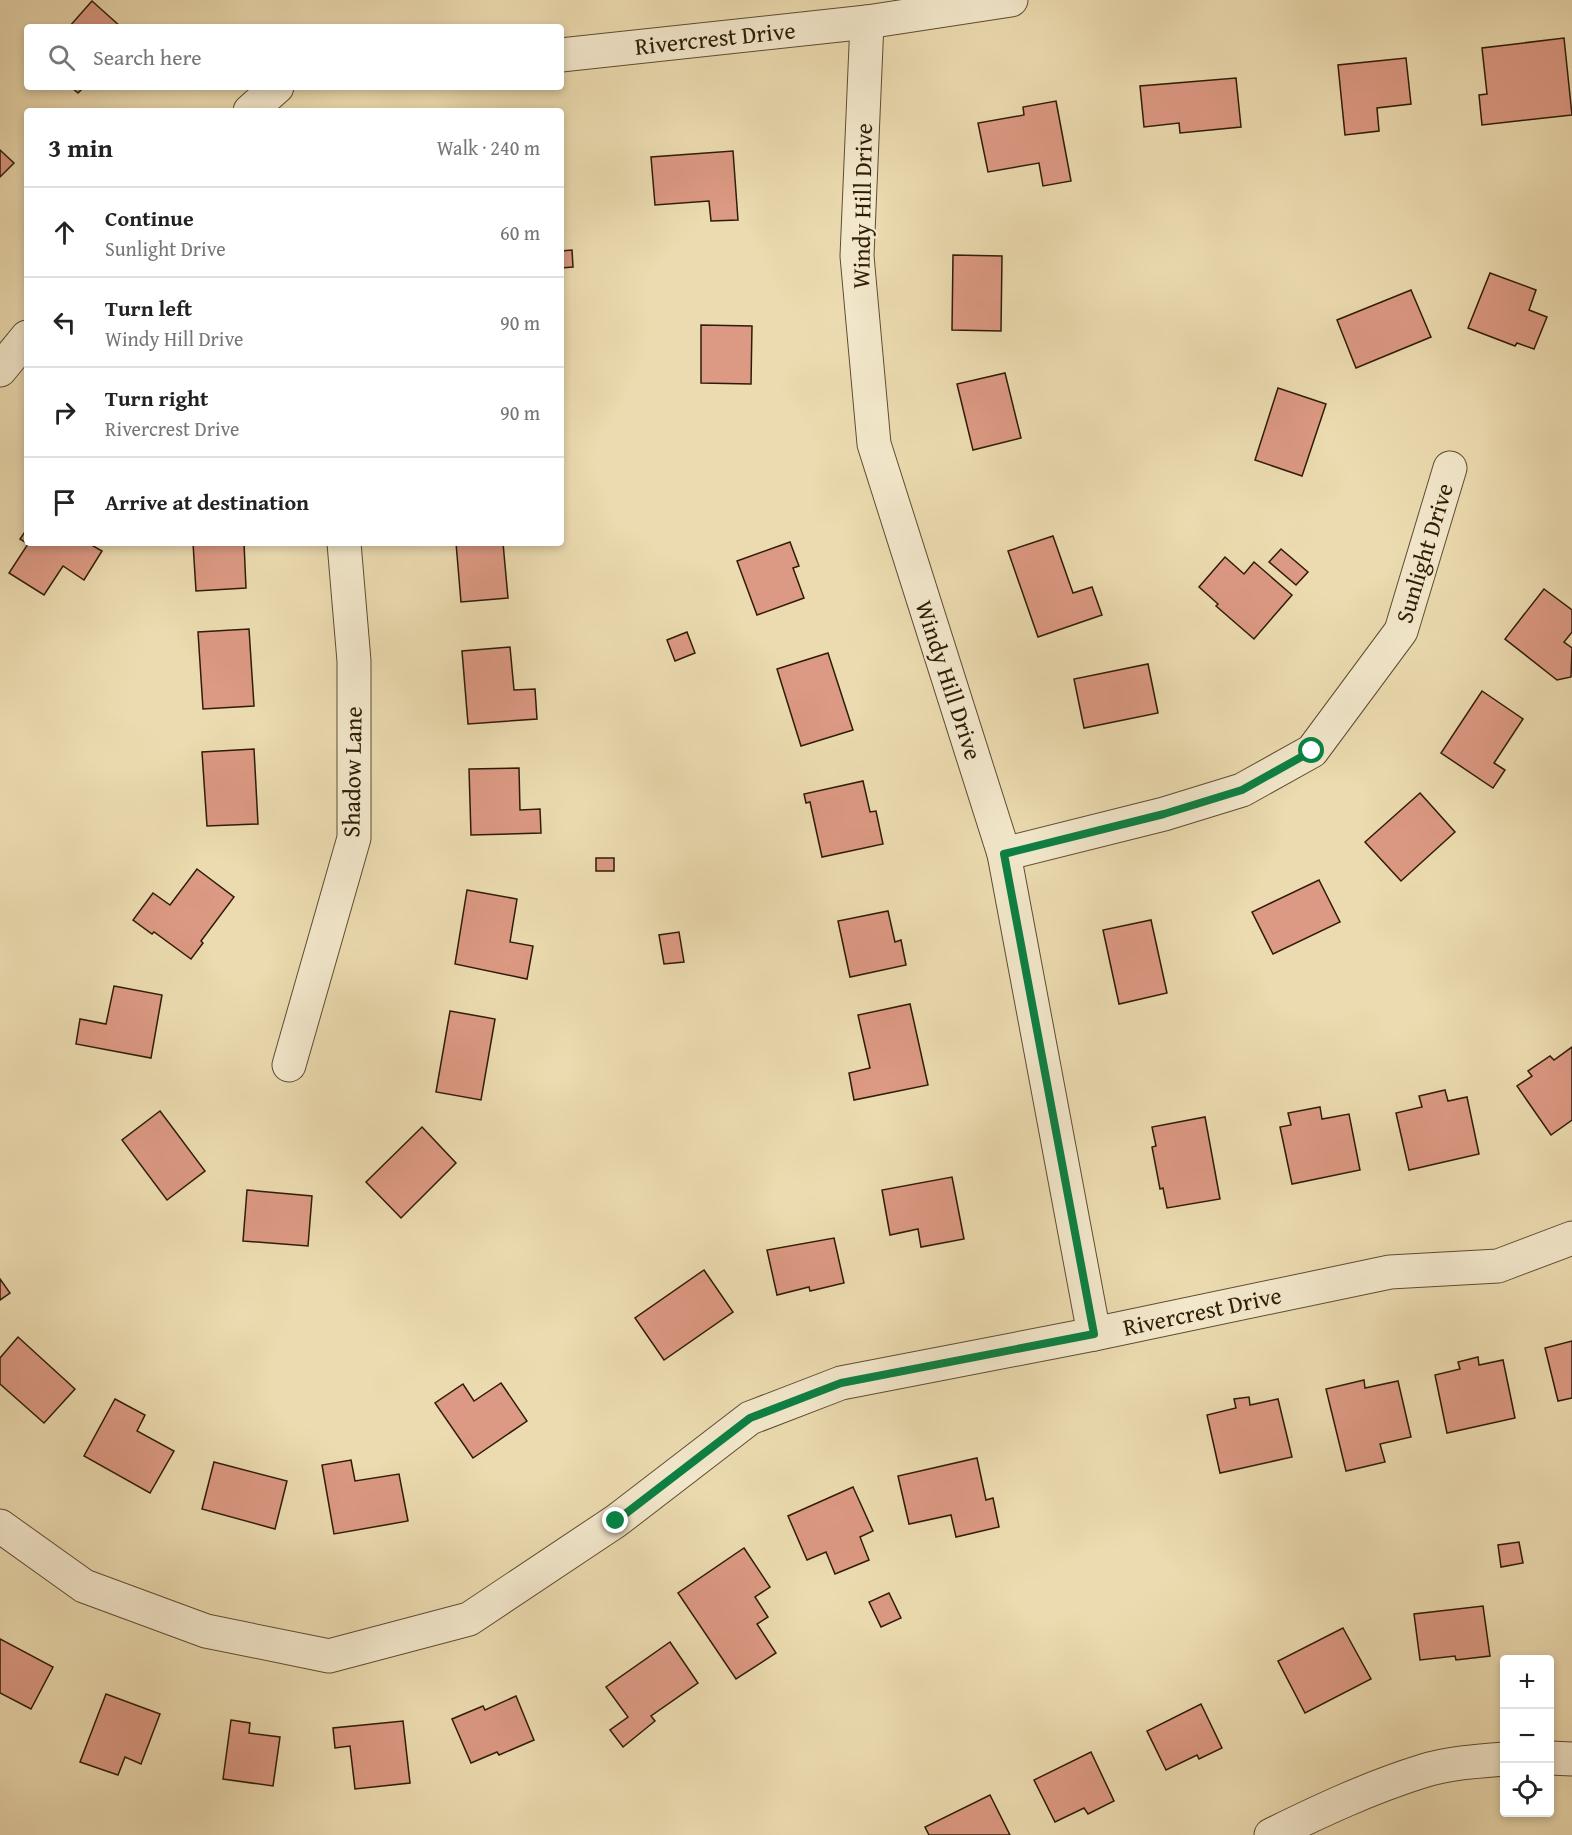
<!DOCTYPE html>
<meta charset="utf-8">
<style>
body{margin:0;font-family:"Gentium Book Plus",serif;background:#f6f6f6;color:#222}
.controls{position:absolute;right:18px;bottom:18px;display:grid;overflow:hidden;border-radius:6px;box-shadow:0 3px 9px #0003}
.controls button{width:54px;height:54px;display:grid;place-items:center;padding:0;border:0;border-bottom:2px solid #e0e0e0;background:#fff;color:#222;font:30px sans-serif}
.stop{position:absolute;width:18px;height:18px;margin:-14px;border:4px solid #0b8043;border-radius:50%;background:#fff}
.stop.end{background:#0b8043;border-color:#fff;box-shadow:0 2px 6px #0008}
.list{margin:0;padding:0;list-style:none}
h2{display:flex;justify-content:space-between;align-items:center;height:78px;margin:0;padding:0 24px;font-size:26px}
h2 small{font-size:20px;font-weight:400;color:#767676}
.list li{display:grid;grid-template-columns:39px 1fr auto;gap:18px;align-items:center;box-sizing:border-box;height:90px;padding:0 24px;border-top:2px solid #e0e0e0}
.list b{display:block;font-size:22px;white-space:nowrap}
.list p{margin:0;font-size:20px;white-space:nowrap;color:#767676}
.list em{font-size:20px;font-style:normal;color:#767676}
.icon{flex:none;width:33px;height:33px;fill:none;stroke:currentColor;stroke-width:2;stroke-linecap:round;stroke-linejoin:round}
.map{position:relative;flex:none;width:1572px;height:1835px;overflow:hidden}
.search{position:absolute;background:#fff;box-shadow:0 3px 9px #0003;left:24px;top:24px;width:540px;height:66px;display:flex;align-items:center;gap:15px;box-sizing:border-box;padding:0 21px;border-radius:6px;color:#767676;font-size:22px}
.panel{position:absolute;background:#fff;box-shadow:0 3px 9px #0003;left:24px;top:108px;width:540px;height:438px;border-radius:6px}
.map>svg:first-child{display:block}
.building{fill:#dc9983;stroke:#2e1c07;stroke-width:1.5}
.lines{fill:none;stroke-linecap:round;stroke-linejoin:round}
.minor-casing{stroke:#5e4c31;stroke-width:35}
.minor{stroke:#f3e8cc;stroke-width:33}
.route{stroke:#0b8043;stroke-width:8}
.labels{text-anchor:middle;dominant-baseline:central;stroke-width:4.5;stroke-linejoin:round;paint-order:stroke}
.street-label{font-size:24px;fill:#2e1c07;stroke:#f3e8cc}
</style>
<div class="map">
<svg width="1572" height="1835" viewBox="0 0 1572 1835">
<rect width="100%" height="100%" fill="#ecdbb0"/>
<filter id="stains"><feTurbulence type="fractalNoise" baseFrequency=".00333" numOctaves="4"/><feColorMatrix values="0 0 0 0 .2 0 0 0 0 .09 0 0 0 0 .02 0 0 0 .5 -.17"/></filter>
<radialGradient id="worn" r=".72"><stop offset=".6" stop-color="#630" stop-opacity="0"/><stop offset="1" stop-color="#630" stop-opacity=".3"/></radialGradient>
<g class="building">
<path d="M92,1L121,27H69Z"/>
<path d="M1564,38L1572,115L1482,125L1479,95L1487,94L1482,48Z"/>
<path d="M1406,58L1411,104L1377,108L1379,131L1345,135L1338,65Z"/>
<path d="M1236,78L1241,127L1180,133L1179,123L1144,127L1140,86Z"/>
<path d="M71,87H84L78,93Z"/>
<path d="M1056,101L1071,181L1043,186L1039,163L988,172L978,123L1024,115L1023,107Z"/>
<path d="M0,150L14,163L0,177Z"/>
<path d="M733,151L738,220L711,221L709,201L655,205L651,157Z"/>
<path d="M572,250L573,267L561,268V251Z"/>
<path d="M953,255L1002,256L1001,331L952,330Z"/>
<path d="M1490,273L1536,290L1529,310L1547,317L1534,349L1517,343L1515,346L1468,328Z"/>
<path d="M1411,290L1431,337L1356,368L1337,320Z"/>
<path d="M701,325L752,326L751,384L701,383Z"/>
<path d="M1005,373L1021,438L973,450L957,384Z"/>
<path d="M1278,388L1326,404L1302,476L1255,460Z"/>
<path d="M27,529V543H88L102,551L84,580L63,566L44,595L9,573L28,544L20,539Z"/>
<path d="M1053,536L1073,593L1092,587L1102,615L1038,637L1008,551Z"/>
<path d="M790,542L799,566L793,568L804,598L757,615L737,561Z"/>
<path d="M193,543H244L246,588L196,591Z"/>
<path d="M456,543H503L508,598L461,602Z"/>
<path d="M1281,549L1308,572L1296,585L1269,562Z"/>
<path d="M1225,557L1244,574L1254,562L1292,595L1254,639L1216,606L1218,604L1199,587Z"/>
<path d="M1544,589L1572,610V632L1564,642L1572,648L1571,677L1557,680L1505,639Z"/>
<path d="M249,629L254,706L203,709L198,632Z"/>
<path d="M687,632L695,653L675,661L667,640Z"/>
<path d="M510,647L514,690L535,689L537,719L468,724L462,651Z"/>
<path d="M828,653L853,730L801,746L777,669Z"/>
<path d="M1148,664L1158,713L1084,728L1074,679Z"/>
<path d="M1482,691L1523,719L1494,763L1505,770L1493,788L1441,753Z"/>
<path d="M254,749L258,824L207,826L202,752Z"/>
<path d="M519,768L520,810L540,809L541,833L471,835L469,769Z"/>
<path d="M863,781L870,812L876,811L883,844L822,857L810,802L806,803L804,794Z"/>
<path d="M1420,793L1455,832L1401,881L1365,842Z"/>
<rect x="596" y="858" width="18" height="13"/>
<path d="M197,869L234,897L201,941L203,943L191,959L154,932L152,934L133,920L153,893L170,905Z"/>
<path d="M1319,880L1340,922L1273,954L1252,912Z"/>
<path d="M467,890L517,899L510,942L533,946L527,979L455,964Z"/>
<path d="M888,911L895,942L901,940L906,965L850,977L838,921Z"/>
<path d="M1151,920L1167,993L1119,1004L1103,930Z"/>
<path d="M679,932L684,962L664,964L659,935Z"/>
<path d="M114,986L162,995L151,1058L76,1044L80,1019L106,1024Z"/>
<path d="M910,1004L928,1085L854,1100L849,1073L870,1068L858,1015Z"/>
<path d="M450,1011L495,1019L481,1100L436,1092Z"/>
<path d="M1572,1047V1120L1551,1135L1517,1086L1532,1076L1528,1071L1550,1056L1554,1060Z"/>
<path d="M1445,1090L1448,1101L1467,1097L1479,1154L1409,1170L1396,1113L1422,1107L1419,1096Z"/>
<path d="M1320,1107L1322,1119L1349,1114L1360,1170L1292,1184L1280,1127L1291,1125L1288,1113Z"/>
<path d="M160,1111L205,1171L167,1200L122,1140Z"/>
<path d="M1205,1117L1220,1199L1167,1208L1163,1188L1160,1189L1152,1147L1156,1146L1152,1127Z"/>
<path d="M422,1127L456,1163L401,1218L366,1182Z"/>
<path d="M952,1177L964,1239L921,1247L918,1229L890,1235L882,1190Z"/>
<path d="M247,1190L312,1196L308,1246L243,1241Z"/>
<path d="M834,1238L844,1283L810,1291L809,1287L777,1295L767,1250Z"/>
<path d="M704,1270L733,1312L664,1360L635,1318Z"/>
<path d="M0,1279L10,1293L0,1300Z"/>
<path d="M18,1337L75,1389L44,1423L0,1384V1358Z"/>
<path d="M1572,1341V1398L1558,1401L1545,1348Z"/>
<path d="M1478,1357L1479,1365L1503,1360L1515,1418L1447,1433L1435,1375L1460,1369L1458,1362Z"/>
<path d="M1364,1380L1365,1388L1398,1381L1411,1437L1380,1444L1385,1462L1346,1471L1326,1389Z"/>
<path d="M501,1383L527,1421L473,1458L435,1403L463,1384L474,1401Z"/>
<path d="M1249,1397L1250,1405L1278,1399L1292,1457L1220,1473L1207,1415L1236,1408L1234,1399Z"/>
<path d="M115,1399L145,1415L137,1431L174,1451L150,1493L84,1456Z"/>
<path d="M977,1458L986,1500L993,1498L999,1527L956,1537L951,1515L909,1524L898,1476Z"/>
<path d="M351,1460L355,1481L399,1474L408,1521L334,1534L322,1465Z"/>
<path d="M214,1462L287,1481L275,1529L202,1509Z"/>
<path d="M853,1487L873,1531L860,1537L869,1560L835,1574L826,1552L807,1560L788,1516Z"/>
<path d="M1519,1542L1523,1563L1501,1567L1498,1545Z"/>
<path d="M744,1548L770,1587L755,1597L768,1617L757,1624L776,1653L736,1679L678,1593Z"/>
<path d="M889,1593L901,1618L881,1627L869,1602Z"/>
<path d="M1483,1606L1490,1656L1456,1660L1455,1656L1420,1660L1414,1614Z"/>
<path d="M1343,1628L1371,1679L1305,1713L1278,1661Z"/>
<path d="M0,1639L53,1667L31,1709L0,1693Z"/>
<path d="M670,1642L698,1683L651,1716L655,1721L623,1747L610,1730L628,1717L606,1687Z"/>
<path d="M106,1694L160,1714L141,1764L125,1757L118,1775L80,1762Z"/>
<path d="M516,1696L534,1740L499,1755L497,1752L471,1763L452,1719L483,1706L485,1710Z"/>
<path d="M1201,1704L1222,1748L1199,1759L1197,1755L1166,1770L1147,1731Z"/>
<path d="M231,1720L250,1723L249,1733L280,1737L273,1786L223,1779Z"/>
<path d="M403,1721L410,1783L355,1789L350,1746L335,1748L333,1728Z"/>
<path d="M1091,1752L1114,1801L1088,1814L1084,1808L1055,1822L1034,1780Z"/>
<path d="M990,1795L1010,1835H929L925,1827Z"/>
</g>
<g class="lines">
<g class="minor-casing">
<g id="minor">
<path d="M867,22L857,256L874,444L1004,854L1094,1334"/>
<path d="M561,55L867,22L1011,0"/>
<path d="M250,111L277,87"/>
<path d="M0,370L27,337"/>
<path d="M1004,854L1164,814L1242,790L1312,751L1401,631L1450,468"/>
<path d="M289,1065L354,838V661L344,543"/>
<path d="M0,1526L84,1586L206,1631L329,1656L469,1619L616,1521L750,1418L841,1383L1094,1334L1390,1272L1498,1266L1572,1238"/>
<path d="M1550,1758L1572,1759"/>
<path d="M1271,1835C1320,1811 1371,1787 1423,1771C1449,1763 1478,1761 1504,1759"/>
</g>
</g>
<use href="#minor" class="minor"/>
</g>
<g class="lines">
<path class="route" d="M616,1521L750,1418L841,1383L1094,1334L1004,854L1164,814L1242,790L1312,751"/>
</g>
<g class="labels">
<g class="street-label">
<text transform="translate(715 38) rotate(-6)">Rivercrest Drive</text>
<text transform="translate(862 206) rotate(-89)">Windy Hill Drive</text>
<text transform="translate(1424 553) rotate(-73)">Sunlight Drive</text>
<text transform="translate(949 680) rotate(72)">Windy Hill Drive</text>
<text transform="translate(352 772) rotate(-89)">Shadow Lane</text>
<text transform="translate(1202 1311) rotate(-12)">Rivercrest Drive</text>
</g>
</g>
<rect width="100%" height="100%" filter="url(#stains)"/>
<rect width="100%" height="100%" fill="url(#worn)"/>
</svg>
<div class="controls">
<button>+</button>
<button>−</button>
<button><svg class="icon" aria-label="locate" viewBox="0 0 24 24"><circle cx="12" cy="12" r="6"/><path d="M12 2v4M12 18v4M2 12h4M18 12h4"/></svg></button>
</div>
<div class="stop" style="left:1312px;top:751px"></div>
<div class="stop end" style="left:616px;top:1521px"></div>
<div class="search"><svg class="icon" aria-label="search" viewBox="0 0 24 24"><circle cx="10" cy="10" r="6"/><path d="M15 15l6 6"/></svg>Search here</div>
<section class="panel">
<h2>3 min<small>Walk · 240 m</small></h2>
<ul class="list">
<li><svg class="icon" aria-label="ahead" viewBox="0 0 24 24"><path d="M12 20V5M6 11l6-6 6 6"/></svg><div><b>Continue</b><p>Sunlight Drive</p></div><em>60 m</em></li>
<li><svg class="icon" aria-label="left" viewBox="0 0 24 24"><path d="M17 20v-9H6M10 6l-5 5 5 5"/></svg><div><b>Turn left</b><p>Windy Hill Drive</p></div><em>90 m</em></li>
<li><svg class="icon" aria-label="right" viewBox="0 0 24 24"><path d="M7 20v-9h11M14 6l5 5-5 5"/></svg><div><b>Turn right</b><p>Rivercrest Drive</p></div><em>90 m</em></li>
<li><svg class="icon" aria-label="arrive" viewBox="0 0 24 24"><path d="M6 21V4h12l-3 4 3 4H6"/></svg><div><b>Arrive at destination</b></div></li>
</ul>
</section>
</div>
